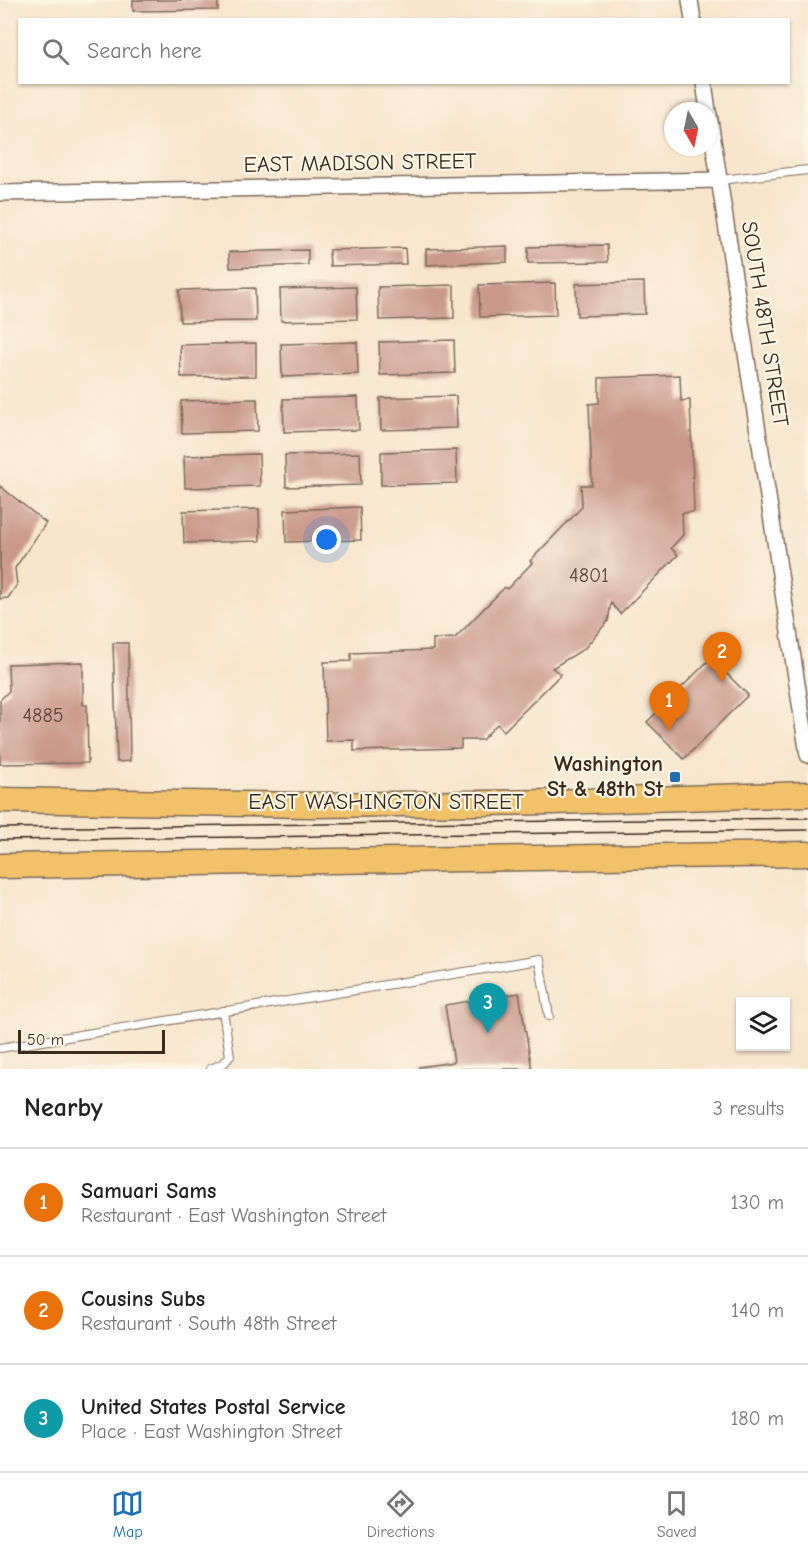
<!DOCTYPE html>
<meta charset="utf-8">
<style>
body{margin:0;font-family:"Comic Neue",sans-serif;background:#f6f6f6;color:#222}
.controls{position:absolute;right:18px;bottom:18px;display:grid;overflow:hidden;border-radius:0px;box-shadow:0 2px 4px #0004}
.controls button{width:54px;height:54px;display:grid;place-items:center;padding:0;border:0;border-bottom:2px solid #e0e0e0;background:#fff;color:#222;font:30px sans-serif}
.compass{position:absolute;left:664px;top:102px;width:54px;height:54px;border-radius:50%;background:#fff;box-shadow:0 2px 4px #0004;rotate:171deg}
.scale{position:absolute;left:18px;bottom:15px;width:147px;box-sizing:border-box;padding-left:6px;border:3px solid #3b2a1e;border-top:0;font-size:16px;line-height:21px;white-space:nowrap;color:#3b2a1e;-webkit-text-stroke:4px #fcf5e5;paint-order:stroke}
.you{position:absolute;left:327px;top:540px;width:21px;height:21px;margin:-15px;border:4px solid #fff;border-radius:50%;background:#1a73e8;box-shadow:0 0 0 9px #1a73e833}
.badge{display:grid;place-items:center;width:39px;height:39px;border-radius:50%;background:#1f6fb2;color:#fff;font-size:20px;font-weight:700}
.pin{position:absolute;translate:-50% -50px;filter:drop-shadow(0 2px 3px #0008)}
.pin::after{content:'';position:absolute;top:32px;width:21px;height:18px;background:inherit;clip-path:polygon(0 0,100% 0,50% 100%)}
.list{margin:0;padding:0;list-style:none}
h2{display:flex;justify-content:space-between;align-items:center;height:78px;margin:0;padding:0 24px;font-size:26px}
h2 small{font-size:20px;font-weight:400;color:#767676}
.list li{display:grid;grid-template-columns:39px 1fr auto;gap:18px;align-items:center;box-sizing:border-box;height:108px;padding:0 24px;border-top:2px solid #e0e0e0}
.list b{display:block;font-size:22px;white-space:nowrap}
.list p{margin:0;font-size:20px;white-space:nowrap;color:#767676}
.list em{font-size:20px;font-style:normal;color:#767676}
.icon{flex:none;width:33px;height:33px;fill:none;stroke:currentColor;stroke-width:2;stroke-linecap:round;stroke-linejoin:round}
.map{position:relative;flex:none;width:808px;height:1069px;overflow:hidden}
.search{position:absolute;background:#fff;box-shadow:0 2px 4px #0004;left:18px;right:18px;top:18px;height:66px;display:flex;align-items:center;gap:15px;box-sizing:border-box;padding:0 21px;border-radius:0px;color:#767676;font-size:22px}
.sheet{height:402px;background:#fff}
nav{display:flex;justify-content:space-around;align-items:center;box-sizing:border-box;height:84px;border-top:2px solid #e0e0e0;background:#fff;font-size:16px;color:#767676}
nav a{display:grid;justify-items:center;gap:3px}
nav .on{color:#1f6fb2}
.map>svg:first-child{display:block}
.building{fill:#c9988a}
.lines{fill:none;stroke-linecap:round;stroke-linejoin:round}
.service-casing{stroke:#7d6b5b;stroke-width:10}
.minor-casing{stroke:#7d6b5b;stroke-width:18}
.primary-casing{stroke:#7d6b5b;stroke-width:27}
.service{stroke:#fff;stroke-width:8}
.minor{stroke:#fff;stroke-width:15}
.primary{stroke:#f2c26a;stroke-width:24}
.tram{stroke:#3b2a1e;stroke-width:1.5}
.poi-dot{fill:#1f6fb2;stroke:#fcf5e5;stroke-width:2}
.labels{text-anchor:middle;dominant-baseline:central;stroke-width:4.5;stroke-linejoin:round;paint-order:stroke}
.number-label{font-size:20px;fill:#5e4639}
.street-label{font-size:22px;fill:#3b2a1e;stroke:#fcf5e5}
.poi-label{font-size:22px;font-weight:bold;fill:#3b2a1e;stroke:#fcf5e5;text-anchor:end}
</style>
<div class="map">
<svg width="808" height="1069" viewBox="0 0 808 1069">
<rect width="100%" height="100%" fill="#fcf5e5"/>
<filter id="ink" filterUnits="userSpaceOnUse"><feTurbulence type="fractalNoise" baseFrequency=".0167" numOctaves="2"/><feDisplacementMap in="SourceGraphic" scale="12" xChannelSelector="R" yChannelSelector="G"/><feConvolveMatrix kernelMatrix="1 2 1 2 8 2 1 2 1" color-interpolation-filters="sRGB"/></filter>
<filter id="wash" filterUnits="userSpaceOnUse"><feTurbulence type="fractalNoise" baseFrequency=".008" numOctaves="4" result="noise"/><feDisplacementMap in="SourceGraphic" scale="24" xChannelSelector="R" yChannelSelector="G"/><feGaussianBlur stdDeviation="1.35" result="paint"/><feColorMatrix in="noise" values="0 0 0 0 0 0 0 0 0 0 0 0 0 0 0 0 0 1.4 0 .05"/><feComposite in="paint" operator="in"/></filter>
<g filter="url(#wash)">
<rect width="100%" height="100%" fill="#f7e5cc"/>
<g id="blocks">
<g class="building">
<path d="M133,0H218V10L133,11Z"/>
<path d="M607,245L608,262L528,263V247Z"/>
<path d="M507,246V262L426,265V249Z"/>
<path d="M405,248L406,264L330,266L329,250Z"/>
<path d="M308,250V265L230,268L229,252Z"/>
<path d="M644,282L645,314L577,316L576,284Z"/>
<path d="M555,283L556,315L480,317L479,285Z"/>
<path d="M454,285V318L379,320L378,287Z"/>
<path d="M356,287L357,319L281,321L280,289Z"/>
<path d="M255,288L256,321L180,322L179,290Z"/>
<path d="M454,340L455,373L380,375L379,342Z"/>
<path d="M357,342L358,374L282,377L281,344Z"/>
<path d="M256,343V376L181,377L180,345Z"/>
<path d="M680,375L681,401L690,400L694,512L682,513L683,535L671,548L678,555L620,614L611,603L608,621L584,649L552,668L561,674L504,731L497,724L482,740H461V748L354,751V740L326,741L324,662L351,661V653L433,650V639L455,638L505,587L507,589L532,563L530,561L582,507L581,485H592L589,404L599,403V378Z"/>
<path d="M456,396L457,428L381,430L380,398Z"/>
<path d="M358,397L359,430L284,432L283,399Z"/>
<path d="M257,399L258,431L182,433L181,401Z"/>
<path d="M456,450L457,483L381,485V452Z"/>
<path d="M360,453L361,485L286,487L285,455Z"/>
<path d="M259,454L260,486L185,488L184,456Z"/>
<path d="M0,486L46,523L15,568L17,585L8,598L0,599Z"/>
<path d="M360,507L361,540L286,542L285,510Z"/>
<path d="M259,509L260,541L184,543L183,511Z"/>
<path d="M113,643H128L130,761L117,762Z"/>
<path d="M711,658L748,695L684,759L647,722Z"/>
<path d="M83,662V705H87L88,763L0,764V700L9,691L8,664Z"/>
<path d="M519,993L532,1069H419V1067L454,1062L445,1005Z"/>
</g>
</g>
</g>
<g filter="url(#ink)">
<use href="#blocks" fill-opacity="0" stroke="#7d6b5b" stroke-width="1.5"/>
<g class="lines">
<g class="service-casing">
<g id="service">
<path d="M720,180L808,170"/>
<path d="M0,1048L539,960L549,1016"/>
<path d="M211,1069L224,1063L230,1056L223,1011"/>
</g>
</g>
<g class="minor-casing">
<g id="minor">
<path d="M690,0L693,20"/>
<path d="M704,82L708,111"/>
<path d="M709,114L808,755"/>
<path d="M0,193L720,180"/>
</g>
</g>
<g class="primary-casing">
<g id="primary">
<path d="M0,800L313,805L553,802L808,794"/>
<path d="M0,866L808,854"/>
</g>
</g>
<use href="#service" class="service"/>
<use href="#minor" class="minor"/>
<use href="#primary" class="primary"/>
<g class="tram">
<path d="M0,828L808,818"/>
<path d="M0,840L808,830"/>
</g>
</g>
</g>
<rect class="poi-dot" x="669" y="771" width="12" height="12" rx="3"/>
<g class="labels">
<g class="number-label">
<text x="589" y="575">4801</text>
<text x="43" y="715">4885</text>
</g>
<g class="street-label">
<text transform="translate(360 163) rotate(-1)">EAST MADISON STREET</text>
<text transform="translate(765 324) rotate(81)">SOUTH 48TH STREET</text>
<text x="386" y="802">EAST WASHINGTON STREET</text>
</g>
<g class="poi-label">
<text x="663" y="764">Washington<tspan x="663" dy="25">St &amp; 48th St</tspan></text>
</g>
</g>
</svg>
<div class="controls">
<button><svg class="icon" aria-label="layers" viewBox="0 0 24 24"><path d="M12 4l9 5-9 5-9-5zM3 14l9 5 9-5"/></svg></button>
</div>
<svg class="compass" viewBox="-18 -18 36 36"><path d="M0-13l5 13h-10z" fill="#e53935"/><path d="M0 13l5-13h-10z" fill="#767676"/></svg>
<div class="scale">50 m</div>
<div class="you"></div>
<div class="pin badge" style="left:669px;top:731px;background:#e8710a">1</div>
<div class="pin badge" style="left:722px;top:682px;background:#e8710a">2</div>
<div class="pin badge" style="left:488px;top:1033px;background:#0f9aa8">3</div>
<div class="search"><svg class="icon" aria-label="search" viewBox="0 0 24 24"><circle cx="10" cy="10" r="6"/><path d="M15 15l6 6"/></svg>Search here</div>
</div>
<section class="sheet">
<h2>Nearby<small>3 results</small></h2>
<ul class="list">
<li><span class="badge" style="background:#e8710a">1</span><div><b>Samuari Sams</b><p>Restaurant · East Washington Street</p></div><em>130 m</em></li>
<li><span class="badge" style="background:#e8710a">2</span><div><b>Cousins Subs</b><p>Restaurant · South 48th Street</p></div><em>140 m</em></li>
<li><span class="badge" style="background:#0f9aa8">3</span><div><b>United States Postal Service</b><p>Place · East Washington Street</p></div><em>180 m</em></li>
</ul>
</section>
<nav>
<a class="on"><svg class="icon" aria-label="map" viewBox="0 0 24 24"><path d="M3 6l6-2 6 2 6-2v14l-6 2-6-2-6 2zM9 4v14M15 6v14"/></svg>Map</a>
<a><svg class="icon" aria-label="directions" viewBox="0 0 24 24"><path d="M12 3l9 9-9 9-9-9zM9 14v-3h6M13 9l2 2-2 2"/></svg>Directions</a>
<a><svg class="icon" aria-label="saved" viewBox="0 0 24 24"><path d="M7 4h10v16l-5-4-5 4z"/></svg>Saved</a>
</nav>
